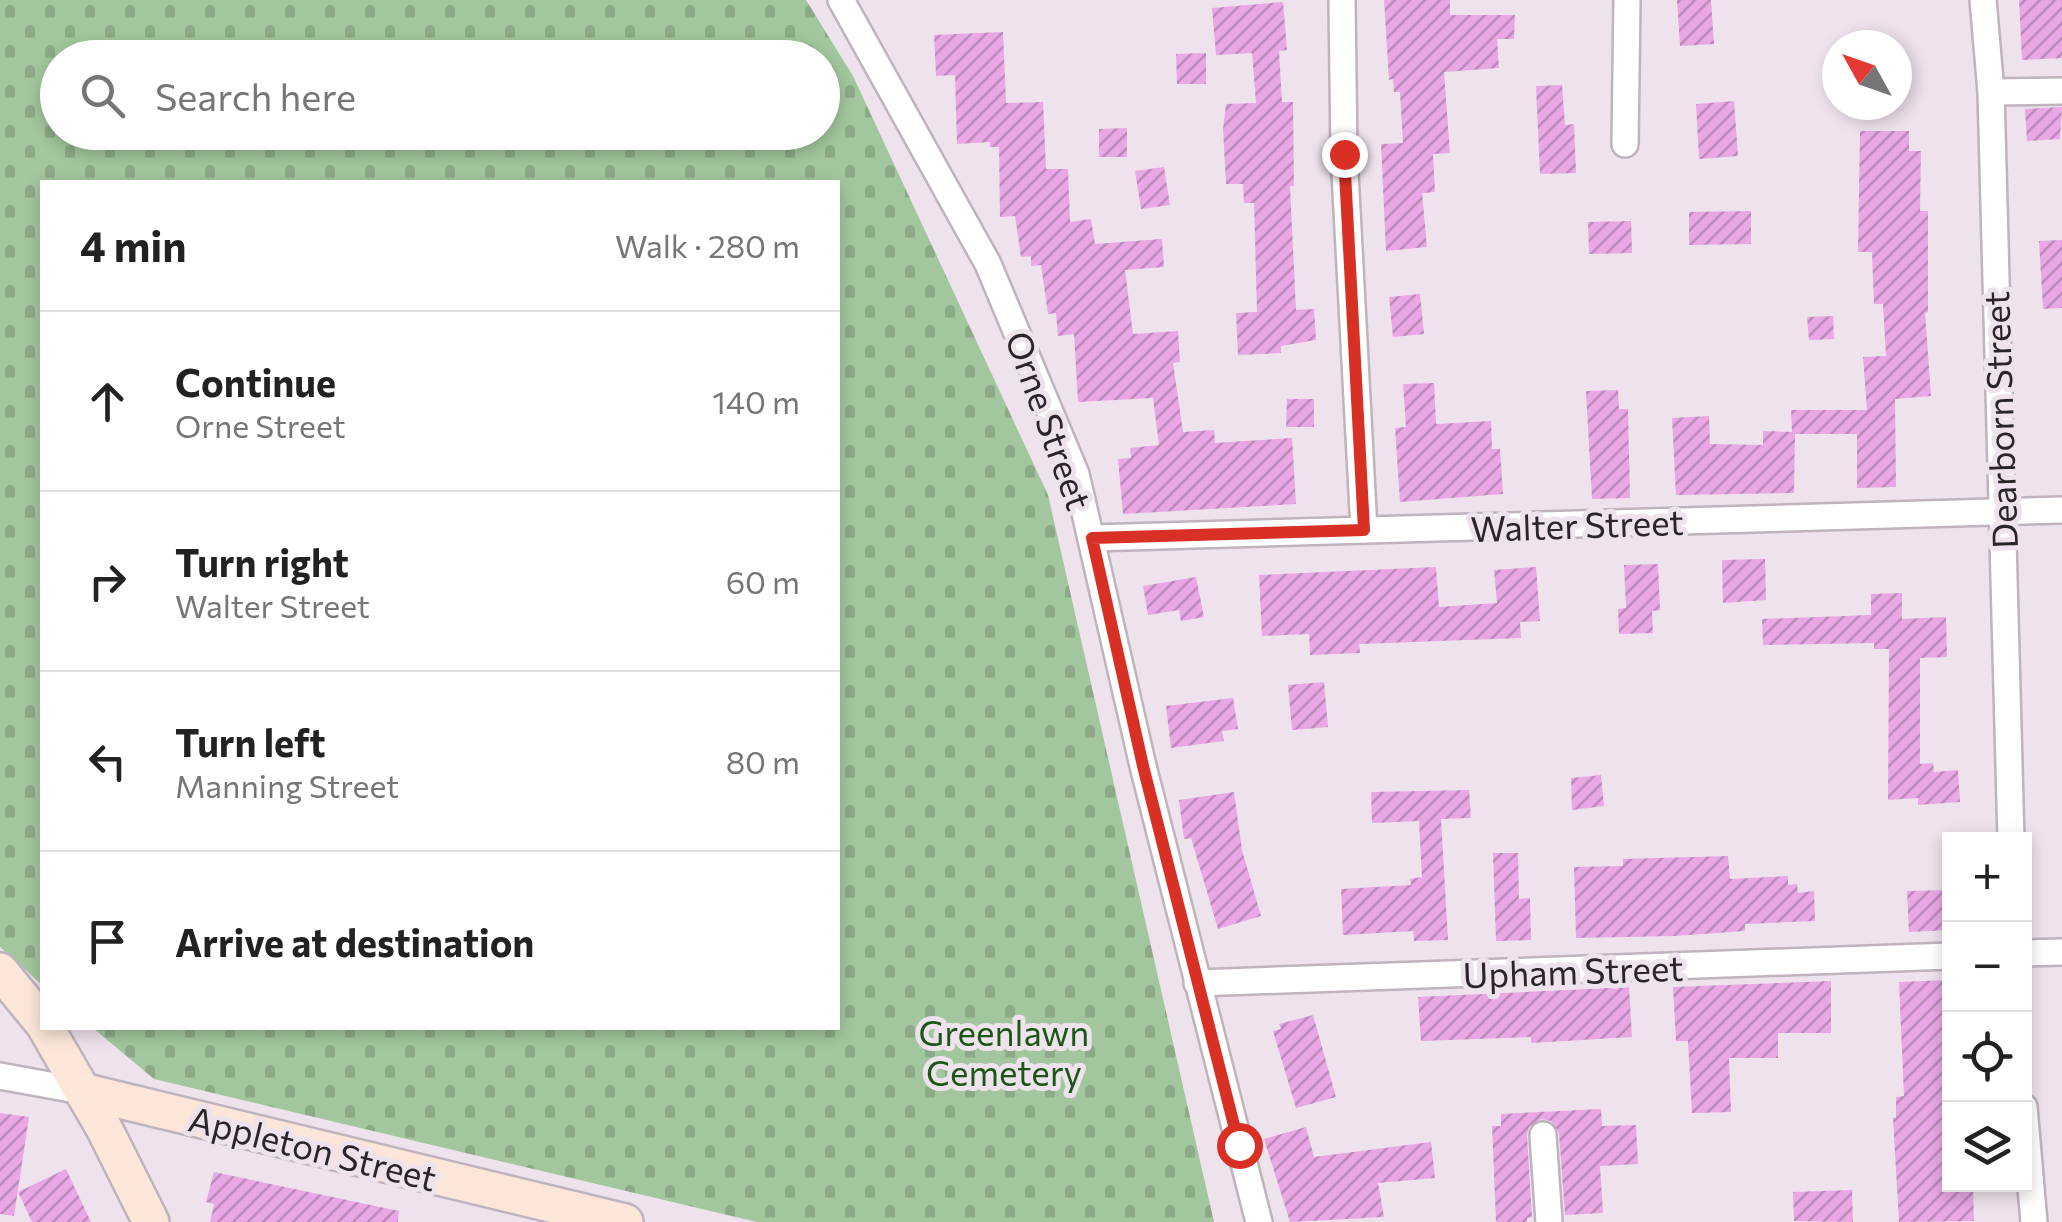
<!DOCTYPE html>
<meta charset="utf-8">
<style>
body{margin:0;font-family:Commissioner,sans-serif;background:#f6f6f6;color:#222}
.controls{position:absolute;right:30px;bottom:30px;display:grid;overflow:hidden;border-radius:0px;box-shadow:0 5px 15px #0003}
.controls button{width:90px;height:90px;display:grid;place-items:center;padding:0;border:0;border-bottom:2px solid #e0e0e0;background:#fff;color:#222;font:50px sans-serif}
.compass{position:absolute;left:1822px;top:30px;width:90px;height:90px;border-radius:50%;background:#fff;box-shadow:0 5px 15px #0003;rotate:310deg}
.stop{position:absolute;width:30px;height:30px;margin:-22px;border:8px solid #d93025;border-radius:50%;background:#fff}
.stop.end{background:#d93025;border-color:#fff;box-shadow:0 2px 10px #0008}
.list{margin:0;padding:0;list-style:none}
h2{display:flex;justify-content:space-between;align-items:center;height:130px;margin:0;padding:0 40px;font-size:42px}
h2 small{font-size:32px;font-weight:400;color:#767676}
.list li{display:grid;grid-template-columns:65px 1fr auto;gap:30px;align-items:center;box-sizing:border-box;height:180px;padding:0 40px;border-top:2px solid #e0e0e0}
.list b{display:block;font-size:38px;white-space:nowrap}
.list p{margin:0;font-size:32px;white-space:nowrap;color:#767676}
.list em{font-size:32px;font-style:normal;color:#767676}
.icon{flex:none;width:55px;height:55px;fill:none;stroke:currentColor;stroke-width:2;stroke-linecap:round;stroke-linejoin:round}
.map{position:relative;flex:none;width:2062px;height:1222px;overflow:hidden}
.search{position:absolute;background:#fff;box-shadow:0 5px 15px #0003;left:40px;top:40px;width:800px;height:110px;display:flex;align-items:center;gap:25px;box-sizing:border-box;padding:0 35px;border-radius:55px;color:#767676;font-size:38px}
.panel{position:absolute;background:#fff;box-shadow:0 5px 15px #0003;left:40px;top:180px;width:800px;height:850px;border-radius:0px}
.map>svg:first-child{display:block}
.cemetery{fill:url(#cemetery-stones);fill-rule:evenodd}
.building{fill:url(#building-hatch)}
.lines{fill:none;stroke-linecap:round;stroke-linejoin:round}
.street-casing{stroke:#bfb3be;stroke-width:30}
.secondary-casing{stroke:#bfb3be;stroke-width:40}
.street{stroke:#fff;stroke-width:25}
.secondary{stroke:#fbe6d9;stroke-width:35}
.route{stroke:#d93025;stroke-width:12}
.labels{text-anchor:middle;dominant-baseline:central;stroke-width:10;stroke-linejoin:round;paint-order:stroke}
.street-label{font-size:35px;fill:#292529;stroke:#eee2ed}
.park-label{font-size:35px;fill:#1a5715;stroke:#eee2ed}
</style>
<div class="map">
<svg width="2062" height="1222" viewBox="0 0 2062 1222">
<defs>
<pattern id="cemetery-stones" width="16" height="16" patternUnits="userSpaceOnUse" patternTransform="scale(2.5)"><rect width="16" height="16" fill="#a2c69d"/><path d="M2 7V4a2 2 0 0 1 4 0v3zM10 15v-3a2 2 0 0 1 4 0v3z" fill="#8caa87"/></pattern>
<pattern id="building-hatch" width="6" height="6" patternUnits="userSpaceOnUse" patternTransform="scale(2.5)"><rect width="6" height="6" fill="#e9a7e6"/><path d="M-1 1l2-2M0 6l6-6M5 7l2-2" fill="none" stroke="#bd88ba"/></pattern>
</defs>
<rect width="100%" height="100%" fill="#eee2ed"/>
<path class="cemetery" d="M0,0H806L853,76L1048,495L1214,1222H757L154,1079L93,1028H838V182H42V985L0,947ZM58,58H822V132H58Z"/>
<g class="building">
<path d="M1384,0H1450V15H1515L1514,39H1497L1499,68L1444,72L1450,153L1433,154L1435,192L1422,193L1427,247L1386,251L1381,144L1403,143L1400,92H1394L1393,79L1389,80Z"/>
<path d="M1677,0H1711L1714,44L1680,46Z"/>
<path d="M2019,0H2062V58L2022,60Z"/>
<path d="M1283,2L1287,50L1279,51L1282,102H1293L1294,186H1290L1296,310L1314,309L1316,340L1281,346V353L1238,355L1236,313L1257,312L1254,203H1244L1243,184H1226L1223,129L1226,104L1256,103L1252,53L1216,55L1212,8Z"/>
<path d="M1003,32L1006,103L1043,102L1046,169H1068L1070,222L1091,219L1095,244L1162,239L1164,267L1125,270L1133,334L1178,331L1180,362L1173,363L1183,432L1214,430L1215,443L1292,438L1296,504L1123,514L1118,459L1131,458L1130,448L1159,445L1153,398L1078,402L1074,334L1058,336L1056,313L1048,314L1041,265L1031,266V256L1021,257L1015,216L1000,217L999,147H990V142L957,144L955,75L936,76L934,35Z"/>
<path d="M1206,53V84H1177L1176,54Z"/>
<path d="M1562,85L1565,125L1574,124L1576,173L1540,174L1536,86Z"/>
<path d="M1734,101L1738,156L1699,159L1696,104Z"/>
<path d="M2062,107L2060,139L2027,141L2025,109Z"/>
<path d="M1127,128V157H1099V129Z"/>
<path d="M1860,131H1909V151H1921L1920,211H1928V312L1925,313L1931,396L1895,399L1896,487L1857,488V434H1795L1794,493L1676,495L1672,418L1709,416L1710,444L1763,445V431L1792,432L1791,410H1867L1863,357L1886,356L1883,304H1874L1872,252H1858Z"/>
<path d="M1164,167L1170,205L1141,209L1135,171Z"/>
<path d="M1751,211V244L1689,245V212Z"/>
<path d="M1631,221L1632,253L1589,254L1588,222Z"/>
<path d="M2062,240V308L2043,309L2039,241Z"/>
<path d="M1420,294L1424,334L1393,337L1389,297Z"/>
<path d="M1833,316L1834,339L1809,340L1807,317Z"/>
<path d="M1434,383L1436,424L1491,421L1492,449H1500L1503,494L1400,502L1395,428L1406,427L1403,384Z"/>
<path d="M1618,390L1619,409H1628L1630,498L1592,499L1586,391Z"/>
<path d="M1287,399H1314V427H1286Z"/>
<path d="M1765,559L1766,600L1723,603L1722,560Z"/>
<path d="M1658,564L1660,610L1652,611L1653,633L1619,634L1618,609L1626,608L1624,565Z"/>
<path d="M1436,567L1439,607L1497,603L1494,570L1536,567L1540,621L1520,622L1521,638L1359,644L1360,653L1310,655L1309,634L1262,636L1259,575Z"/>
<path d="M1196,577L1204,617L1181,621L1179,610L1148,615L1143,586Z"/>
<path d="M1902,593V619L1946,617L1947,657L1920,658V764L1933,763L1934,772L1958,770L1960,802L1918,805V798L1888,800L1889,649H1874V643L1763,645L1762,619L1871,615V594Z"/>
<path d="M1324,682L1328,727L1292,730L1288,685Z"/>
<path d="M1233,698L1238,729L1222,731L1224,741L1171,748L1166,706Z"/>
<path d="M1601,775L1604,806L1572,810L1571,778Z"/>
<path d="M1469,790L1471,818L1441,819L1448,940L1414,941L1413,931L1343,935L1341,889L1411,885L1410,879L1422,877L1419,821L1372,823L1371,792Z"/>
<path d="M1234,792L1242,850L1261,916L1218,929L1191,838L1184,839L1179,800Z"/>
<path d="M1493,853H1518L1519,899L1530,898L1531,940L1496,941Z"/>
<path d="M1728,856L1730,879L1788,876V885L1797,884L1798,893L1814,891L1815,921L1745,924V931L1675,936L1576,938L1574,867L1623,866V859Z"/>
<path d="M1950,890V930L1909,932L1907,891Z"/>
<path d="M1950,980V1186L1973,1185L1974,1221L1899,1222L1893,1118H1896V1097L1904,1096L1899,982Z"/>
<path d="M1831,981V1033H1778V1058H1729L1731,1112L1692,1113L1688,1041H1676L1673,987Z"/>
<path d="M1629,987L1632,1037L1531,1043V1037L1421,1041L1418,997Z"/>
<path d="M1313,1015L1336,1097L1296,1108L1273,1031L1281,1029L1279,1024Z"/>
<path d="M1601,1109L1602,1126L1636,1125L1638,1164L1600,1166L1603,1213L1565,1215L1559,1133L1551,1121L1541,1119L1529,1127L1527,1135L1532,1217L1527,1218V1222H1496L1492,1126H1501V1114Z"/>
<path d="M0,1113L29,1117L14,1216L0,1214Z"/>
<path d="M1306,1127L1314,1157L1431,1142L1435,1178L1378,1183L1384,1217L1290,1222L1264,1139Z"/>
<path d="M66,1169L91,1222H32L18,1192Z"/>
<path d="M214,1172L399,1211L398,1222H210L214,1204L206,1202Z"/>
<path d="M1852,1190L1853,1222L1794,1221L1793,1192Z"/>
</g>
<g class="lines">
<g class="street-casing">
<g id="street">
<path d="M841,0L988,264L1076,474L1143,766L1259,1222"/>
<path d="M1342,0L1344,154L1364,530"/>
<path d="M1983,0L1991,92L2011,840"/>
<path d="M1991,92L2062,91"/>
<path d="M1625,144L1627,0"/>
<path d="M1092,538L2062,510"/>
<path d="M2024,953L2062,952"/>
<path d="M1197,983L1950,956"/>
<path d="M0,1076L82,1091"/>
<path d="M2024,1107L2034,1222"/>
<path d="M1543,1135L1549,1222"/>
</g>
</g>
<g class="secondary-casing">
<g id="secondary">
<path d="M0,971L42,1022"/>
<path d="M46,1028L105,1130L151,1222"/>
<path d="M82,1091L625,1222"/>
</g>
</g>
<use href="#street" class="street"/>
<use href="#secondary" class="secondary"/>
</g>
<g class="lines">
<path class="route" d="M1239,1145L1143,766L1092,538L1364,530L1344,154"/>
</g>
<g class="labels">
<g class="street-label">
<text transform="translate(1050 420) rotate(70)">Orne Street</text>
<text transform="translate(1999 420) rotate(-92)">Dearborn Street</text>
<text transform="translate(1577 524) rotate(-2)">Walter Street</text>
<text transform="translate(1573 970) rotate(-2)">Upham Street</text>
<text transform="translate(313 1147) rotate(14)">Appleton Street</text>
</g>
<g class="park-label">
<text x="1004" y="1031">Greenlawn<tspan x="1004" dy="40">Cemetery</tspan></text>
</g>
</g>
</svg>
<div class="controls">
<button>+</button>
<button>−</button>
<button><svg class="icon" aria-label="locate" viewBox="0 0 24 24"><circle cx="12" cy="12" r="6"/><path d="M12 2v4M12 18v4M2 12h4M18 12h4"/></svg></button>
<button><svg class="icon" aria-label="layers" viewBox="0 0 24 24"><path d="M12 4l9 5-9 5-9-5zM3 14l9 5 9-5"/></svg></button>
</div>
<svg class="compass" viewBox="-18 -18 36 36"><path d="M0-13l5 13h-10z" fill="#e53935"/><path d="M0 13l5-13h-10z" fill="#767676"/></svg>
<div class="stop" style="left:1239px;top:1145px"></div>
<div class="stop end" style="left:1344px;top:154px"></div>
<div class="search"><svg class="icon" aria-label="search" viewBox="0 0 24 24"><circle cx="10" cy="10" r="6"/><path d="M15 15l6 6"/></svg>Search here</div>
<section class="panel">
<h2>4 min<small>Walk · 280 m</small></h2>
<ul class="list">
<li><svg class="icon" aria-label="ahead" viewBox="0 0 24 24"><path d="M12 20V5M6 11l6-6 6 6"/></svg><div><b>Continue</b><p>Orne Street</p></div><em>140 m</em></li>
<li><svg class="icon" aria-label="right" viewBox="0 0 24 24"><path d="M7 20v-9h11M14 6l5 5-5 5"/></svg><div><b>Turn right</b><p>Walter Street</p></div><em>60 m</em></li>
<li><svg class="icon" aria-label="left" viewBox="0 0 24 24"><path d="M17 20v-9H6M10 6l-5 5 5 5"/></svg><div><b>Turn left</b><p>Manning Street</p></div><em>80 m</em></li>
<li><svg class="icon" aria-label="arrive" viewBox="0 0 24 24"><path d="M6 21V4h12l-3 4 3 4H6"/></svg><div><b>Arrive at destination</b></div></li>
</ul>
</section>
</div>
